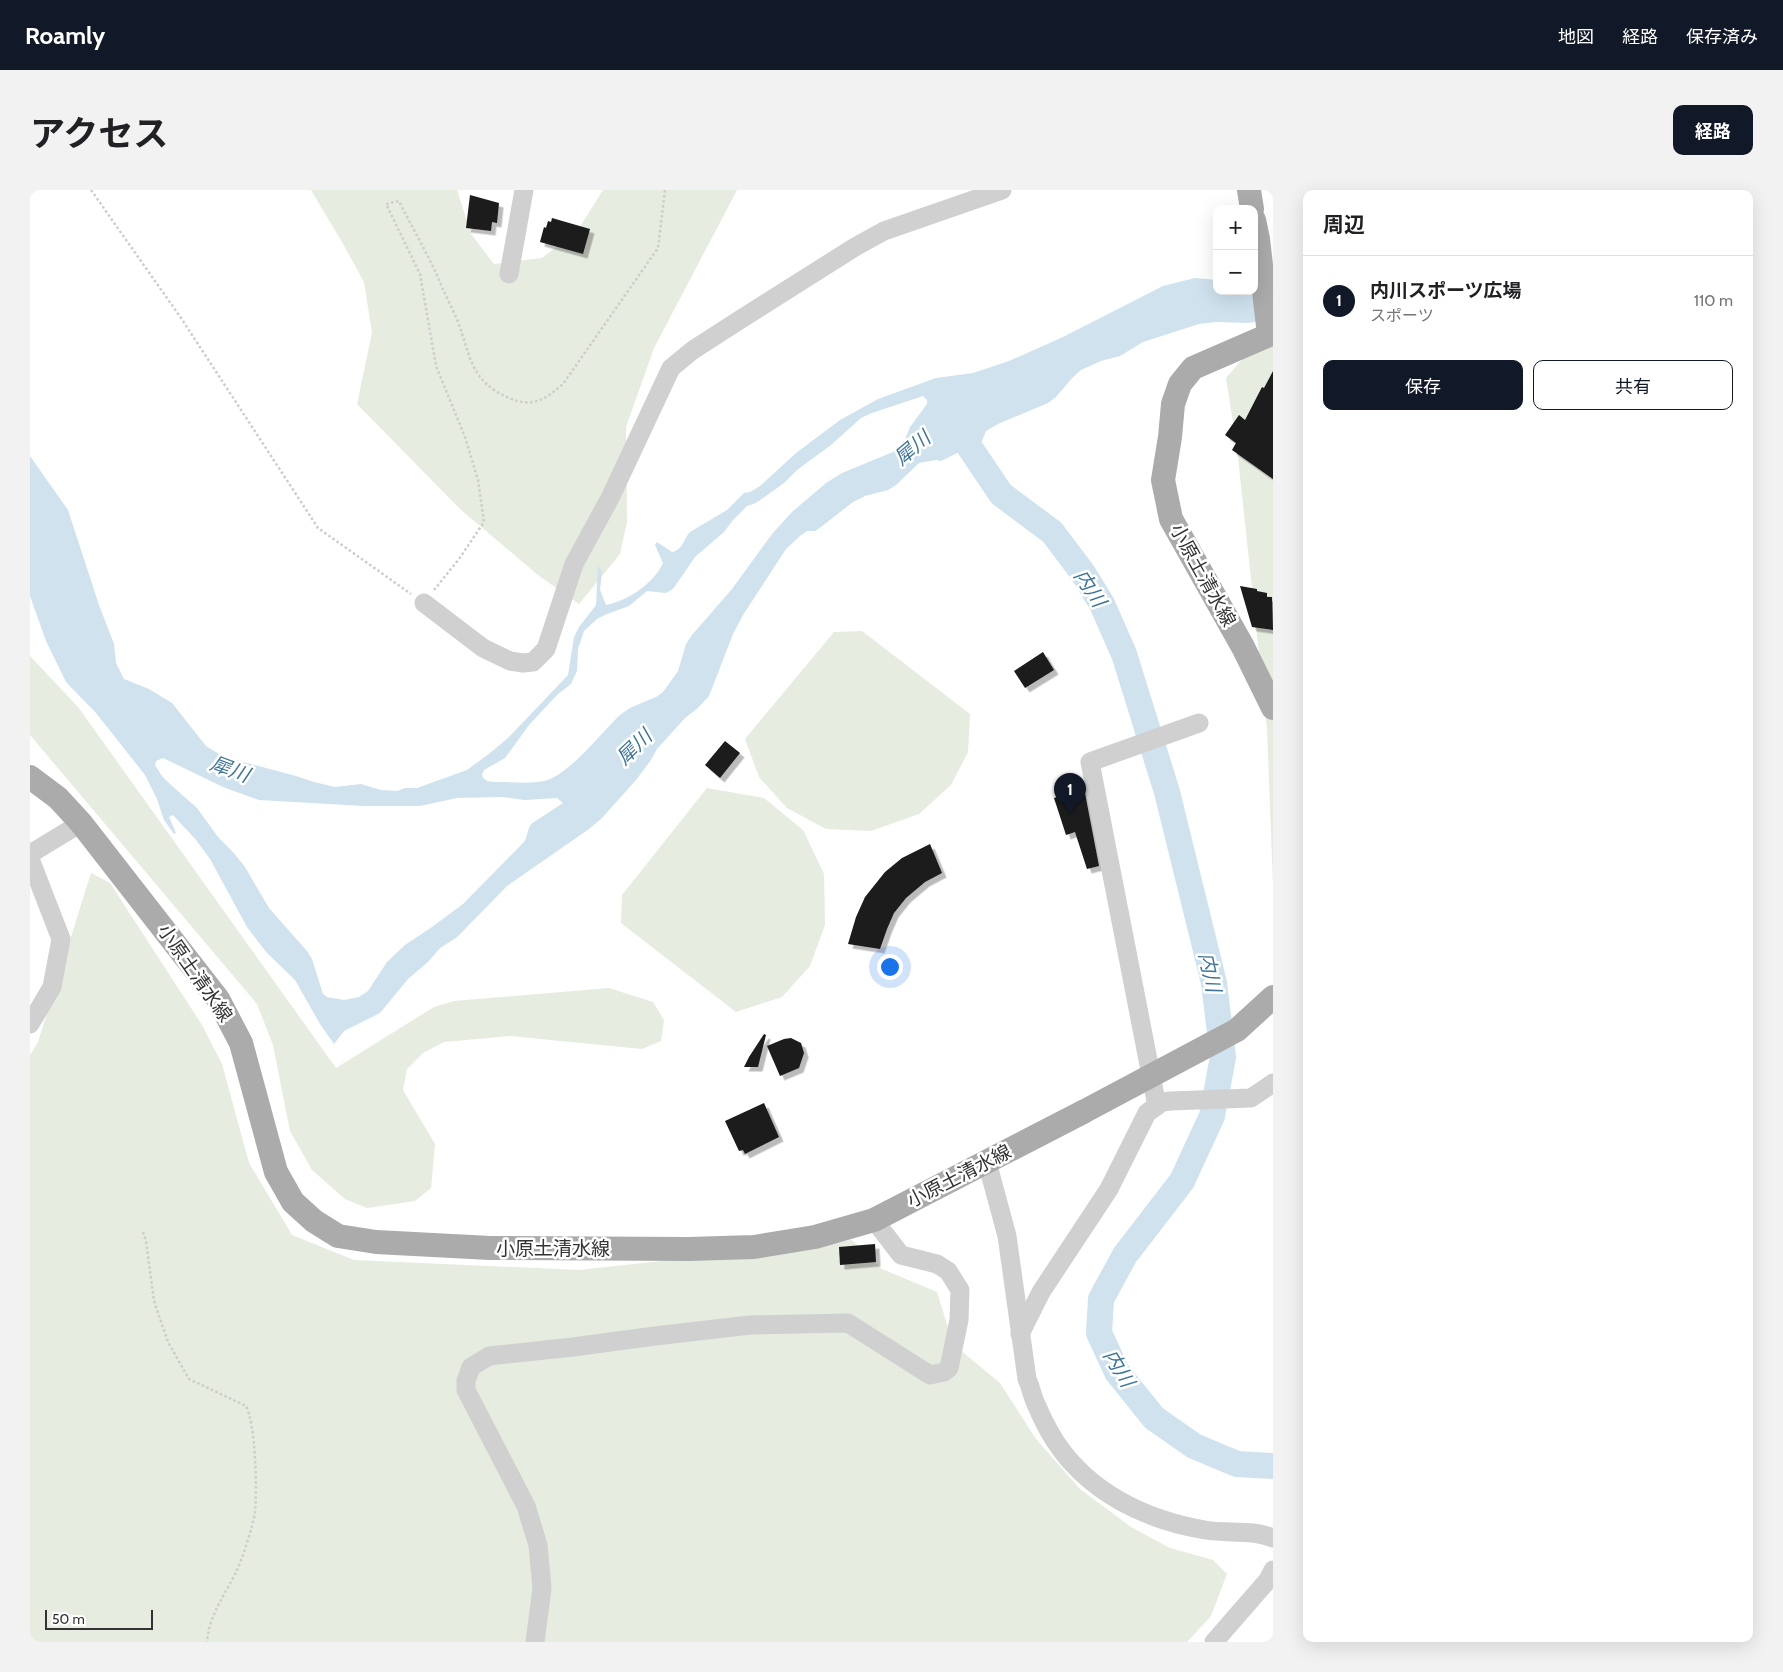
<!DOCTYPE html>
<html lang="ja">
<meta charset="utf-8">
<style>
body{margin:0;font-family:Cabin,"Noto Sans JP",sans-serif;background:#f2f2f2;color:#202124}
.controls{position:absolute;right:15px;top:15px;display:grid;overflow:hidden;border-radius:10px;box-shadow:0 5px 20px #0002}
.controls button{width:45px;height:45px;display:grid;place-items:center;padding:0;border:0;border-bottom:1px solid #e0e0e0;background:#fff;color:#202124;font:25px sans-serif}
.scale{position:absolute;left:15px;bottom:12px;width:108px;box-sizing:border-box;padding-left:5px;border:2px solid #333;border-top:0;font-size:14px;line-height:18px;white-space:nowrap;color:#333;-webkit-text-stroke:4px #fff;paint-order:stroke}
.you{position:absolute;left:859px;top:776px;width:18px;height:18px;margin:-12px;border:4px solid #fff;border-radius:50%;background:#1a73e8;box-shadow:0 0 0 8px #1a73e833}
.badge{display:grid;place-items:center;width:32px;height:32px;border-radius:50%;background:#111827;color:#fff;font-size:16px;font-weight:700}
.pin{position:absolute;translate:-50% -41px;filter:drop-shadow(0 1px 2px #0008)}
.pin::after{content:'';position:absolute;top:26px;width:18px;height:15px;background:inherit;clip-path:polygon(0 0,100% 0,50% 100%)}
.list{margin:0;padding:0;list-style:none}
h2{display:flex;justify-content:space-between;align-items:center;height:65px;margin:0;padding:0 20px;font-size:21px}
h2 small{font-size:16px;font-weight:400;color:#757577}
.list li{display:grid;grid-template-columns:32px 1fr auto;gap:15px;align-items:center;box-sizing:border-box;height:90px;padding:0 20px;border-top:1px solid #e0e0e0}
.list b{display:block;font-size:19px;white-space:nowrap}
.list p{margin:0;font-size:16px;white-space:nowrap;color:#757577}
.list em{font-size:16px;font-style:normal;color:#757577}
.actions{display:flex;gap:10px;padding:15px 20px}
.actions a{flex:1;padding:11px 0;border:1px solid #111827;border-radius:10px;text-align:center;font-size:18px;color:#111827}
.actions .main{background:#111827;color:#fff}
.map{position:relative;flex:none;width:1243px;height:1452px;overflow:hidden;border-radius:10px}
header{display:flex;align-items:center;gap:30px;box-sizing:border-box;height:70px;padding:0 25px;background:#111827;color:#fff}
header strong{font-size:24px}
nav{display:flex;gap:28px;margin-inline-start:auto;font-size:18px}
.intro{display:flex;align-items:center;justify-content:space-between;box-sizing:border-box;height:120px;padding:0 30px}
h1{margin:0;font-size:35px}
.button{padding:12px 22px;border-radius:10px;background:#111827;color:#fff;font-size:18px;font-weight:700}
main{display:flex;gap:30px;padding:0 30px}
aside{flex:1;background:#fff;border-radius:10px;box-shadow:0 5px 20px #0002}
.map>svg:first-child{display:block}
.green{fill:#e6ecdf}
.water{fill:#cfe2ee;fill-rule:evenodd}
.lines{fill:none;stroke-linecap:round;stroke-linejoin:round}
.river{stroke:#cfe2ee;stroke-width:26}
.building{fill:#1a1a1a;filter:url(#shadow)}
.path{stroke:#cdcdcd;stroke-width:2.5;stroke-dasharray:2.5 2.5;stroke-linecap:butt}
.minor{stroke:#d0d0d0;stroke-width:19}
.major{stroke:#ababab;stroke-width:24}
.major-bridge{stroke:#ababab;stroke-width:24}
.labels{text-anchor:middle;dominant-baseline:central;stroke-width:5;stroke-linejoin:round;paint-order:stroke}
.street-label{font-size:19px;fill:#333;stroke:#fff}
.water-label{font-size:20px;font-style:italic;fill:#3f7597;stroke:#fff}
</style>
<header>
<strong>Roamly</strong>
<nav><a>地図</a><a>経路</a><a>保存済み</a></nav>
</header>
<div class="intro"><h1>アクセス</h1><a class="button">経路</a></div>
<main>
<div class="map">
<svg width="1243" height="1452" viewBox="0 0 1243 1452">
<defs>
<filter id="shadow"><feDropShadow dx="4.5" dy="4.5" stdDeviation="0" flood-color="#0004"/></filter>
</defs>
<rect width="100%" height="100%" fill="#fff"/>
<g class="green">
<path d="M281,0H427L441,44L464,74L512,68L548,40L573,0H707L624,158L596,237L597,332L590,364L549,414L508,385L430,319L327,214L342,143L334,92L312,52Z"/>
<path d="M1243,148V694L1237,539L1207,258L1196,188L1228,151Z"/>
<path d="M832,441L940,524L938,562L921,595L889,624L841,641L796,639L757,618L729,587L715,549L804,442Z"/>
<path d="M0,466L48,517L306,878L404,817L424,811L579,798L623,812L634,830L631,851L612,859L480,846L414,852L393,863L377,879L373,900L405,954L401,998L385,1011L337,1018L315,1009L282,980L260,941L243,855L227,814L0,545Z"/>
<path d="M677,598L734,608L773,640L794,684L795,735L780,776L752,807L706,822L591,733L592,705Z"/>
<path d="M61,683L80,693L172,835L192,874L219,973L262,1045L324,1070L549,1080L822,1050L852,1079L907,1102L923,1154L970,1193L1006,1249L1050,1299L1101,1337L1140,1358L1183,1370L1197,1384L1181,1426L1157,1452H0V865L8,852Z"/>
</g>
<path class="water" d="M1165,88L1187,90V101H1224L1243,130L1217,133L1186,132L1169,134L1113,152L1090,166L1071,171L1051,180L1043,187L1026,207L1018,213L968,234L956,241L952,251L911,271L906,270L889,273L866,295L858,300L835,306L823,312L791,337L785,341H777L770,346L756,359L713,425L703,444L679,506L668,518L655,528L627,559L621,570L606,590L572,628L559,639L477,696L437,737L426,748L410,758L398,772L378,789L350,823L314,841L304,854L290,834L265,790L236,762L217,737L180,669L166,650L143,625L139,627L146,643L144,644L134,630L127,609L115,585L66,523L36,492L16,451L0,406V266L38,320L69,415L84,454L86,473L94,489L119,499L142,513L176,556L189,564L202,569L266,586L284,592L305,597L331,594L351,600L367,601L375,598H387L437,580L460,563L478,548L538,485L544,447L549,437L566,415L568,375L572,382L570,400L576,415C598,411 624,393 633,373L625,355L627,352L642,362C653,360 653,350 660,342L697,320L714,303L720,302L730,296L766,263L810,230L848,209L906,188L943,183L979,171L1033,147L1133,96ZM893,206L897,210V214L880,237L874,252L863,262L812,283L796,293L762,322L742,344L702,399L662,445L656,454L648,481L633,502L626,507L600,518L590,525C571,543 539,585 514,591C500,594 485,592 471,592C464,592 454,593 452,585L454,580L475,568L499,535L527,505L541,494L547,481L548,459L554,441L567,429L577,424L599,416L617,401L636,403L643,399L665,367L694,342L703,330L717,316L726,313L754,293L767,280L801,255L831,228L842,223ZM133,568L193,597L229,610L334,616H390L427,608L472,607L495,610L527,608L533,613L501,634C497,640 498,646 494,652L433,714L402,737L375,755L357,772L338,801L329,807L314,810L297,807L293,804L282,769L277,761L239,718L215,677L203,662L188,647L167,618L141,595L132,586L125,575L126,571Z"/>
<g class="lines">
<path class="river" d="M920,228L971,304L1022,342L1053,383L1072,414L1094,464L1137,602L1184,793L1193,867L1182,926L1152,991L1095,1065L1071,1109L1069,1143L1087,1182L1124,1228L1164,1256L1207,1274L1243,1276"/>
</g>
<g class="building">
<path d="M440,5L469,13L467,33L462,32L461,41L436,38Z"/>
<path d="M522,28L560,39L553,64L510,52L514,37L516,38L518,31L521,32Z"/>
<path d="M1243,181V289L1202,260L1206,253L1195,245L1209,225L1215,230L1232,197L1234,198Z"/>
<path d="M1210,396L1227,399V401L1237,403V407H1242L1243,440L1222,437Z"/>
<path d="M1013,462L1024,480L995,498L984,481Z"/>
<path d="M695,551L710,563L690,588L675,575Z"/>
<path d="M1054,598L1069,676L1057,679L1045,642L1036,645L1024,608Z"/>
<path d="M900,654L912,683L895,692L876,708L864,723L857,739L850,759L818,754L826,727L835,707L855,682L872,668Z"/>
<path d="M734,844L736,845L728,877H714L719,867Z"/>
<path d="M761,848L771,853L774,863L769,878L750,886L737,856L754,849Z"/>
<path d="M734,913L749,947L715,964L713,960L709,961L695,931Z"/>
<path d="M845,1054L846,1072L810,1075L809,1057Z"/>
</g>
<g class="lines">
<g class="path">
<path d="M61,0L151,128L288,338L381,404"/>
<path d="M404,400L429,369L454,332L448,290L435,247L406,176L390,84L356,14L369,11C383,40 400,67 412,97C417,108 423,120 428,132C441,167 440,191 479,208C502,218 515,210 533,194L628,58L635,0"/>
<path d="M113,1042L116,1051L124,1111L138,1152L159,1189L216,1216C226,1236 227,1299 225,1323C223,1335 212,1371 206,1382C195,1405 179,1425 177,1452"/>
</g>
<g class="minor">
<path d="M479,84L494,0"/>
<path d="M394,413L453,458L480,471L493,473L503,472L516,459L544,374L580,308L641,178L663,160L708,131L825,57L854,41L972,0"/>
<path d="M0,664L51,633"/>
<path d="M0,669L31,749L22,797L0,834"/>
<path d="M1127,916L1060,572L1169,533"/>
<path d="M957,972L977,1046L997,1189C1001,1197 1002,1206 1006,1214C1011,1226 1018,1240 1025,1251C1059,1303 1116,1330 1175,1340C1198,1344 1222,1339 1243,1348"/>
<path d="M990,1144L1011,1102L1079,999L1117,923L1132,912L1141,911L1221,908L1243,893"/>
<path d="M505,1452L512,1398L508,1355L496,1316L436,1200V1191L441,1177L459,1166L543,1157L625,1146L720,1135L818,1133L900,1185L914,1182L919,1178L929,1130L930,1100L918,1081L907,1074L871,1065L844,1030"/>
<path d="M1184,1452L1238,1390L1243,1380"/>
</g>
<g class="major">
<path d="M1219,0L1222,19"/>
<path d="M1224,30L1228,49L1239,145L1163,178L1150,194L1143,214L1140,247L1133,290L1141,329L1213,457L1243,518"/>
<path d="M0,587L28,608L51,633L188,809L211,853L246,982L263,1012L284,1031L308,1046L346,1052L460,1058L659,1059L724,1057L785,1047L844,1030L1053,922"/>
</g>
<path class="major-bridge" d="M1053,922L1207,840L1243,807"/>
</g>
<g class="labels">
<g class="street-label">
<text transform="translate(1173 385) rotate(61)">小原土清水線</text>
<text transform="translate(165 783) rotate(55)">小原土清水線</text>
<text transform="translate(929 986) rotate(-27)">小原土清水線</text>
<text x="523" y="1058">小原土清水線</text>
</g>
<g class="water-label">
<text transform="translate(882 258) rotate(-40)">犀川</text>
<text transform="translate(1060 398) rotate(57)">内川</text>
<text transform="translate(604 557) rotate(-44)">犀川</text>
<text transform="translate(200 579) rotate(20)">犀川</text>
<text transform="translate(1180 782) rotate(78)">内川</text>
<text transform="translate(1089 1178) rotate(59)">内川</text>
</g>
</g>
</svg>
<div class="controls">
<button>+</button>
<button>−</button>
</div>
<div class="scale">50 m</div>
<div class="you"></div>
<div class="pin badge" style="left:1040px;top:624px">1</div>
</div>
<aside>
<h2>周辺<small></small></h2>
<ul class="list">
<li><span class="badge">1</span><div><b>内川スポーツ広場</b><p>スポーツ</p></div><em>110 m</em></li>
</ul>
<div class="actions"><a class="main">保存</a><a>共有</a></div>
</aside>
</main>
